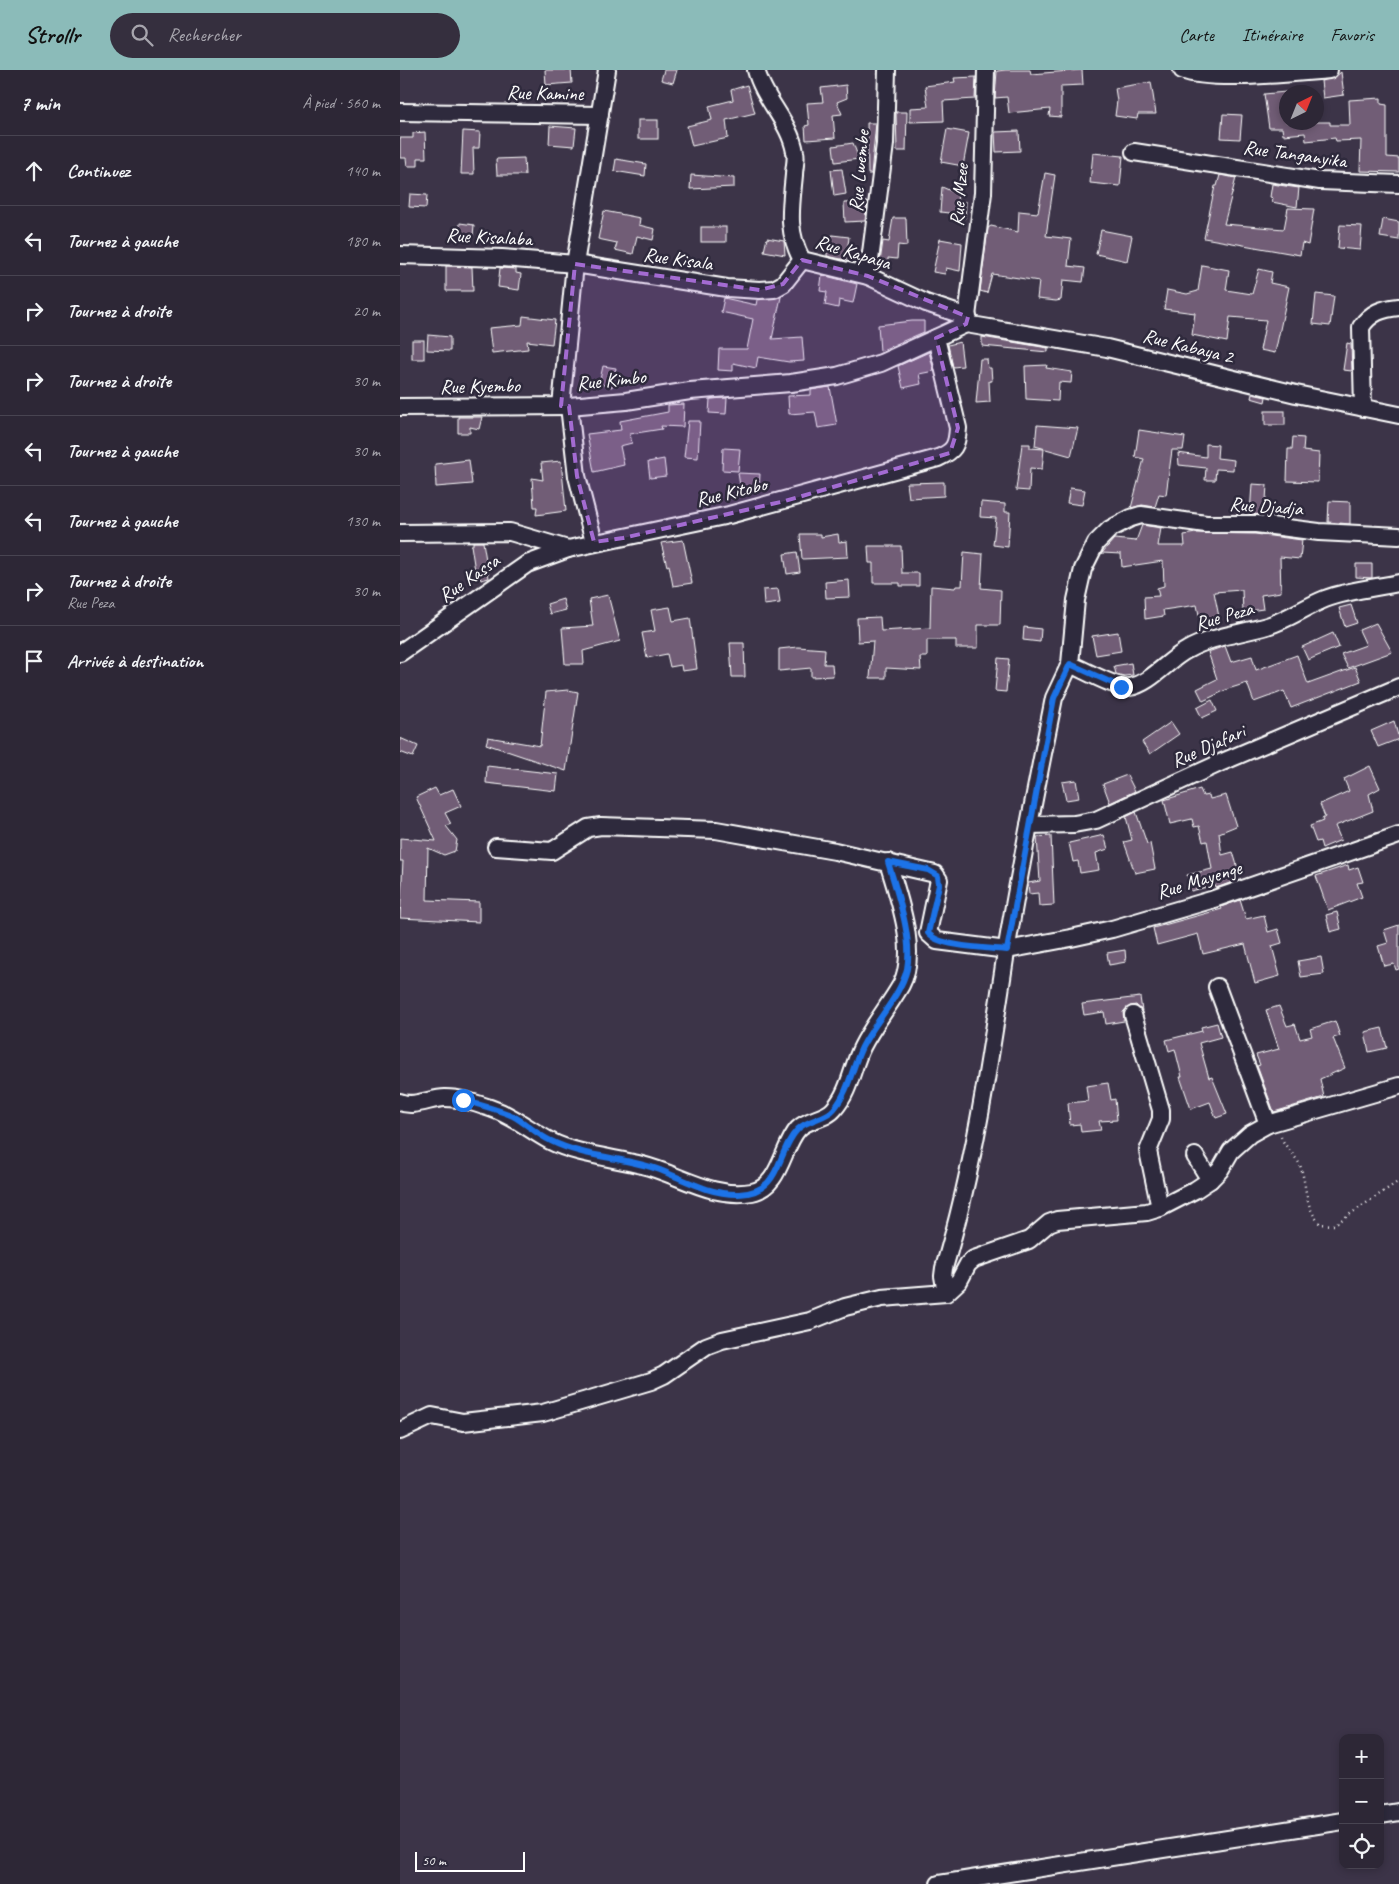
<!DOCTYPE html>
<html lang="fr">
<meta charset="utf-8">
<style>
body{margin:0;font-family:Caveat,sans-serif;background:#352f3e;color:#f1f3f6}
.controls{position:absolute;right:15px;bottom:15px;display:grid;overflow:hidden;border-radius:10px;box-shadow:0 2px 8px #0003}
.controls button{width:45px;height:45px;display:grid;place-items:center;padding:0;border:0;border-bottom:1px solid #484451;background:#2d2736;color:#f1f3f6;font:25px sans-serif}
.compass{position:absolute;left:879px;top:15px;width:45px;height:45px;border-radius:50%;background:#2d2736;box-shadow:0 2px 8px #0003;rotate:43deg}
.scale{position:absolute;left:15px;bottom:12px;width:110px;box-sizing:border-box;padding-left:5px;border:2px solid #fff;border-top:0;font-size:14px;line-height:18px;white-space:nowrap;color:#fff;-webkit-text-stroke:4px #2f2a3d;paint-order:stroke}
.stop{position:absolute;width:15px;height:15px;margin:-11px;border:4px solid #1a73e8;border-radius:50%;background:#fff}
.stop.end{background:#1a73e8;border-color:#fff;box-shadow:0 1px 5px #0008}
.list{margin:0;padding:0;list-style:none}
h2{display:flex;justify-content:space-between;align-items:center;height:65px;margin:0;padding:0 20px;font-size:21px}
h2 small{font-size:16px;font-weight:400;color:#a7a5ad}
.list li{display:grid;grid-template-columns:32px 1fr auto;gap:15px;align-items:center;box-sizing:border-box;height:70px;padding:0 20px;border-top:1px solid #484451}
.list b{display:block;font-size:19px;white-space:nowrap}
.list p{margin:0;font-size:16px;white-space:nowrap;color:#a7a5ad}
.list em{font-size:16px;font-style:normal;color:#a7a5ad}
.icon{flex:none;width:28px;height:28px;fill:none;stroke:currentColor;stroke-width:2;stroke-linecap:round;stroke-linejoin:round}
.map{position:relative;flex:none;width:999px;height:1814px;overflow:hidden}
header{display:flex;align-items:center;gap:30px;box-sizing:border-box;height:70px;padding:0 25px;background:#8bbbb9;color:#111}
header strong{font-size:24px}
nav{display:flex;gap:28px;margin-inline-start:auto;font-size:18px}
.search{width:350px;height:45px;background:#352f3e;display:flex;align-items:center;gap:12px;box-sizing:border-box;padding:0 18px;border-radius:28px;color:#a7a5ad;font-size:19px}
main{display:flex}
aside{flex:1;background:#2d2736}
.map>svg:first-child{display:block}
.building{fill:#715d76;stroke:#fff}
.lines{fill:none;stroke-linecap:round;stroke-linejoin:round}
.minor-casing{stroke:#fff;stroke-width:20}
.path{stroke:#fff;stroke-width:2.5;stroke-dasharray:1 4;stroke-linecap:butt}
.minor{stroke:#2f2a3d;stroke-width:16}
.route{stroke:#1a73e8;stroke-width:6}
.marked{fill:#a36bd2;fill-opacity:0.2;stroke:#a36bd2;stroke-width:4;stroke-dasharray:10 6;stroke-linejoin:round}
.labels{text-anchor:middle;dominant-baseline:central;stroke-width:5;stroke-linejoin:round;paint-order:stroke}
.street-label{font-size:20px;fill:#fff;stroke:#2f2a3d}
</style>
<header>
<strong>Strollr</strong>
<div class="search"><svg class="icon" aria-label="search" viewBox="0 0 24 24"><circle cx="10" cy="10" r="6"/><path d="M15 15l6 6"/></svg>Rechercher</div>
<nav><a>Carte</a><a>Itinéraire</a><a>Favoris</a></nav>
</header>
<main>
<aside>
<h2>7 min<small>À pied · 560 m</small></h2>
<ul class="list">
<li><svg class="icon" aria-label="ahead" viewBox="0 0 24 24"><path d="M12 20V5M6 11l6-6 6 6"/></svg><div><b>Continuez</b></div><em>140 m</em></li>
<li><svg class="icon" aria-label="left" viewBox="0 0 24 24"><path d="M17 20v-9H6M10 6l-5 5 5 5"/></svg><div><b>Tournez à gauche</b></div><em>180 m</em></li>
<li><svg class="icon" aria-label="right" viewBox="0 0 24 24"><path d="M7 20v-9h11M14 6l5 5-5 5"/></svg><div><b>Tournez à droite</b></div><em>20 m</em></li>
<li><svg class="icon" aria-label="right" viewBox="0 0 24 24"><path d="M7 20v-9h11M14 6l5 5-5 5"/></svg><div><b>Tournez à droite</b></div><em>30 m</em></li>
<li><svg class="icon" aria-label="left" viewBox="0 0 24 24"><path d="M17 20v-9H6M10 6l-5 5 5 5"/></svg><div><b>Tournez à gauche</b></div><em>30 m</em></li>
<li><svg class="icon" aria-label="left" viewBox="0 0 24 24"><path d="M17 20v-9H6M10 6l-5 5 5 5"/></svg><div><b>Tournez à gauche</b></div><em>130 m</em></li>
<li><svg class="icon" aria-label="right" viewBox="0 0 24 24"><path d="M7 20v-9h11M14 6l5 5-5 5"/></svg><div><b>Tournez à droite</b><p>Rue Peza</p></div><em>30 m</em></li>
<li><svg class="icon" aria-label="arrive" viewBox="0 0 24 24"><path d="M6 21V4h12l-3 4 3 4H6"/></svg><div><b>Arrivée à destination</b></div></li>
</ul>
</aside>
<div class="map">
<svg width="999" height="1814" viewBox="0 0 999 1814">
<rect width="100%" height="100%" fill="#3c3448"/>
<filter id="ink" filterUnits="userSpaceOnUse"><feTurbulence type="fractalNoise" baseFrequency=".02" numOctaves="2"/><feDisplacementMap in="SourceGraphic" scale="10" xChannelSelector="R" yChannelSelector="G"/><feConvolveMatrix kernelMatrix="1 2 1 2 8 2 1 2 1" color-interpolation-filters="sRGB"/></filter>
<g filter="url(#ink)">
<g class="building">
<path d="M145,0H171L172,13L146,15Z"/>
<path d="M264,0H277L273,13L261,10Z"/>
<path d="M606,0H630L631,4L682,0L683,15L661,16V47L649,46L650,39L609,43L607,27L595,28L597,1Z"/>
<path d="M941,2L944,25L923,28L921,11L934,8Z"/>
<path d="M576,7L575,29L543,31L544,51L510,52V38L528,37L525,16L555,12L554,8Z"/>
<path d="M751,12L756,44H738L737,49L715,46L717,31L715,18Z"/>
<path d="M347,15L355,43L326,50L328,68L292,76L287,56L312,50L309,36L333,30L331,20Z"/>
<path d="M446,15L447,28L437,32L442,44L433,45L435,68L406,70L405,56L409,55L407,33L423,32L421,18Z"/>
<path d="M886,22V52H930V55H950L949,30L981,28V34L987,35V87L999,88V102L960,101L961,70L936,71L935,68L906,71L905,63L883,65L882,58H869L864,24Z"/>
<path d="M496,42H507L506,81H497Z"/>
<path d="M823,44L842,45L840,69L821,68Z"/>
<rect x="238" y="50" width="20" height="19"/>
<path d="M467,53H476L471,104H468Z"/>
<path d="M150,56L176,58L174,76L149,74Z"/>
<path d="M547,59L569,63L563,96L541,92Z"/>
<path d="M63,61L80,62L79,78H73L74,104H61Z"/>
<path d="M619,61L620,81L596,82L595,62Z"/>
<path d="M25,62L26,88H18V96H7L6,88H0V68H13V63Z"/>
<path d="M453,73L459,89L435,92L433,76Z"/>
<path d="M693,83L723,86L720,116L690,113Z"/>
<path d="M124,88L125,105H97L96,89Z"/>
<path d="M216,89L246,94L245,106L214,101Z"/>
<path d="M442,99L446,124L434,126L431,100Z"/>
<path d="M645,103L655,105L646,166L671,169L668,196L685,198L683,212L663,210L661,230L656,231L637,229L639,211L592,204L587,223L580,221L588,158L591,156L618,162L619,141L638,143Z"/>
<path d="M291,105L334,108V117L290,119Z"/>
<path d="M820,105L836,108L824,154L884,159L888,138L914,139L908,175L902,173L900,185L804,168L815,116H817Z"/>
<path d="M872,114L899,118L897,137L872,132L873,128L870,127Z"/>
<path d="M542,117L558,124L557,131L566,132L565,148L549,146V143L540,142Z"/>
<path d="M10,124L27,125L26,138L9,137Z"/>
<path d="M467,132L465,151L445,152L444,133Z"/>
<path d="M204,141L240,148L239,155L255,159L253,170L237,166L233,184L215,180L217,173L198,169Z"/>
<path d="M493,148H506L507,176L498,175L497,189L488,188V193L480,192L483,171L489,172Z"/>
<path d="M983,149L999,152V170L980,167Z"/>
<path d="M60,153L74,155L73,166L59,164Z"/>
<path d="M940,155L962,156L960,180L938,178Z"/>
<rect x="301" y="157" width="25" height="15"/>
<path d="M701,160L732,166L727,191L696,184Z"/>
<path d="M432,165L449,167L446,190L427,186V179H430Z"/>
<path d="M367,168L384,171L385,185L364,181Z"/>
<path d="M540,169L562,173L560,201L546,198L545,204L533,202Z"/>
<path d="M802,195L829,200L826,220L852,224L859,199L872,202L870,213L889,217L875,283L860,280L866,250L830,247L827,272L792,265L795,243L764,239L767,220L787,224L798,221Z"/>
<path d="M46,196L72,197L73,221H46Z"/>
<path d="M100,198L116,199V203L121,204L119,220L98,217Z"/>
<path d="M422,205L457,214L453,233L439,230L438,238L425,235L427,222L420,221Z"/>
<path d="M916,224L934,226L930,256L913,254Z"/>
<path d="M381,227L372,269L402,267L404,291L389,292L358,287L356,298L333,293V301L318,300L319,279H347L353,249L321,242L324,228L356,235L357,230Z"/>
<path d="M123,246L155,250L152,274L127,271L128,279L92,283L89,258L122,255Z"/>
<path d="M512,251H524V262L480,281L478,255Z"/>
<path d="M28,265L50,267V281L27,280Z"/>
<path d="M582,267L648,278V282L582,276Z"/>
<rect x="12" y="270" width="12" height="19"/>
<path d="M560,272L563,296L553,297L548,275Z"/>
<path d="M947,273L951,274L952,301L943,300Z"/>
<path d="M529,282L534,301L519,304L521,314L503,318L498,296Z"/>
<path d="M580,289H587L588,298H591L592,311H589L590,332L576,333Z"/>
<path d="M647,295L646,298L672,302L671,313L659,312L658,331L626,329L625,296Z"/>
<path d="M203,296L216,298L212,317L199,314Z"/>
<path d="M430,317L437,355L418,358L415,342L389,344L388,326L411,325V320Z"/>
<path d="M852,324L866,327L865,332L851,328Z"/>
<path d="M327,328L326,344L309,343L310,329Z"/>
<path d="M284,334L283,357L261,356L262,359L230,364L232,373L220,376L224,395L194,402L187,364L221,360L220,351L268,342V335Z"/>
<rect x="865" y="341" width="20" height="14"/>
<path d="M58,347H82L79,359L70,357V363H58Z"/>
<path d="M288,351H300L298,388L284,387Z"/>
<path d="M637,355L678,358L671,386L635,376Z"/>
<path d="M739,360L785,367L783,380H772L766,425L759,424L755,437L742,435L731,438L744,389L735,387Z"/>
<path d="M893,367L904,368L903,381L919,383L918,412L887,411L888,379H892Z"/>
<path d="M622,374H630V378L644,379L642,399L630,398L629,421L616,420Z"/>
<path d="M806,374L818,375L817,388L834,390L833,400L816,399L815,410H805L806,398L779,395L778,383L806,387Z"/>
<path d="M323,378L340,379L338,401L322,400Z"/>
<path d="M264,389L266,406L250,408L248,392Z"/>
<path d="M69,390L72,414L36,417L35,394Z"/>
<path d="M161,391L166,441L136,445L137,437H134L132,408L143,410L141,393Z"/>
<path d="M338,403L360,404L359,421L341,422Z"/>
<path d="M544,412V426L509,428L507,413Z"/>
<path d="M852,414L867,415L865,445L850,444Z"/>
<path d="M670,418L685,420L682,435L667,433Z"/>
<path d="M929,431L950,432V454L928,452Z"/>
<path d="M581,432L605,434V442H610L608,477L593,475L596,448L580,447Z"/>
<path d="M742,455L761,458L758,476H785L784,465L796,463L855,464L902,470L900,489L880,487L881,522L861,525L863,539L843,542L842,520L814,522L819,547L800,550L797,535L763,540L764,546L745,549L744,527L759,526L757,518L764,516L763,491L722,497L721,484L702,483L714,469L736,471Z"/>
<path d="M400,464H421V467L438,464L439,472L447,471L448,487L402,489Z"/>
<path d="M283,470L292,513L273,516L269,495L267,496L261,473Z"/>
<path d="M73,472H83L89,508L81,510L80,507H76L71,475H73Z"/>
<path d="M468,476H501L502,503H519V516H500V513H473V493H469Z"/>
<path d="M397,482L400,502L387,504L384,484Z"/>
<path d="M564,482L583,484L581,518L601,520L600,555H578V578H556V570H527V587H520L521,600L486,598V608H470L473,571L458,572L457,548L480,547L481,561L530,558L531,516L555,518L556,516H562Z"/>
<path d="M956,494H972V508L956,507Z"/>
<path d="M449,510L450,527L426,528L425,512Z"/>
<path d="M378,519L380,533L364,535L363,520Z"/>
<path d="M208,525L220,571L183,581L184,594H165L162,558L193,556L189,529Z"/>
<path d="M163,529L166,540L150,544L147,534Z"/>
<path d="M951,535L957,553L945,557L939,538Z"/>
<path d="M270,537L273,551L290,548L297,599L282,601L281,595L270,597L267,584L247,588L242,563L255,561L251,540Z"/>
<path d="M976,553L992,582L948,598L941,584L966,575L959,560Z"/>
<path d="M624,557L641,559L640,572L623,570Z"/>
<path d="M718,562L721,581L696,585L692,566Z"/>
<path d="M933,563L939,577L908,590L902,577Z"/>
<path d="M330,573H344L345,607H332Z"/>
<path d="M825,576L831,592L852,586L856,600L897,585L908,614L955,597L961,611L891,638L884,621L854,632L847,613L828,619L803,631L797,619L817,609L808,582Z"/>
<path d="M398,577L425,579L424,594H432L433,606L411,607V598L379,601V579Z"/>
<path d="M598,588L609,589L606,622L595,621Z"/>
<path d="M731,593L733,605L724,606L716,604L714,596Z"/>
<path d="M168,620L178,622L166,701L86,674L88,667L140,676L146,622Z"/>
<path d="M812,630L817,641L802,648L797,638Z"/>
<path d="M994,651L999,669L978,677L971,661Z"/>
<path d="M771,652L779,664L750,684L742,672Z"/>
<path d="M0,668L18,676L13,687L0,682Z"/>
<path d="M87,696L158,704L156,721L86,713Z"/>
<path d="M970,696L980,718L969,724L973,741L935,756L941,770L922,778L920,771L916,772L910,756L923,751L922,749L925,747L920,734L949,721L944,709Z"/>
<path d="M727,705L735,721L710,733L703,714Z"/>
<path d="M676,710L679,728L666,730L662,712Z"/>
<path d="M35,718L39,725L53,719L61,736L45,743L51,754L46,756L57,770L55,781L44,785L28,778L27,830L79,832V852L0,848L3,791H0V768L36,771L16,727Z"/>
<path d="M800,719L803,726L809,725L810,729L826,725L836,756L819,763L822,785L833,782L839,802L833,804L835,811L816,818L815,815L791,821L787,805L812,799L807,771L803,772L799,756L794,757L792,749L770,754L764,730Z"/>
<path d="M736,742L747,774L750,773L755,799L735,803L724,772L732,770L726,747Z"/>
<path d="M704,765L708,779L696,783L699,800L680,803L678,791L673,792L669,773Z"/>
<path d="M651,766L654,835L639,836L638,823L629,824L628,813L640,811L637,767Z"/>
<path d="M948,795L949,800L958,797L963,812L957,813L962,827L928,840L916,806Z"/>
<path d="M840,830L846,849L864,845L868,862L878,859L882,873L872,876L880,906L855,913L845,874L803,884L798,864L757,875L753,858L822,839L821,837Z"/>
<path d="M937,842L941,859L930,862L926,845Z"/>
<path d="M999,855V899L996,900L994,894L984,896L978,876L988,873L984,860Z"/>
<path d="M725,880L726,892L709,895L707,883Z"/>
<path d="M921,887L924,904L901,907L898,891Z"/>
<path d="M740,927L742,941L736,935L730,936L723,942L724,951L706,954L704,942L684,945L682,934Z"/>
<path d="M879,936L887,956L895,954L900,969L912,966L910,959L935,951L940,966L933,968L945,998L920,1009L924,1027L874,1042L857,996L860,995L856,985L879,979L866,940Z"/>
<path d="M817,953L821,967L799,973L809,1008L812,1007L827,1044L816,1048L810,1032L791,1039L780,1007H782L775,979L769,981L766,970L802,961L801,957Z"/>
<path d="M982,958L987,978L969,982L965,962Z"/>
<path d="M708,1013L711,1030L715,1029L717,1050L699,1051L701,1060L681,1062L680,1054L670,1055L668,1033L688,1031L686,1016Z"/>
</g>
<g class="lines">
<g class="minor-casing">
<g id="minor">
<path d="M356,0C364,30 390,52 395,82C397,89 394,97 394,105C391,137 386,161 402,190L468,206L526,233L568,247"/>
<path d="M782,0C811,12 894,3 929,0"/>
<path d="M0,42L200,45"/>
<path d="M734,82L920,111L999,114"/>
<path d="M0,185L102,188L175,194L327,218L360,220L374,219L383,214L402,190"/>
<path d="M468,206L485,74L487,0"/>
<path d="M566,254L707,278L896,324L999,345"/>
<path d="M566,254L583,123L586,0"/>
<path d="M161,336L175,194L207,0"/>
<path d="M169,336L177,406L194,472"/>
<path d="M0,337L169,336L226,331L290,321L391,313L437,306L481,293L566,254"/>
<path d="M963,338L961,257C971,242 982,239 999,237"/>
<path d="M0,463L110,462L168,479L329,445L538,388C554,381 557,376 558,358L536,268"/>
<path d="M0,583L127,494L168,479"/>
<path d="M670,594C684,600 717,619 730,617C751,613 768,590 787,580C812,566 840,564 867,556C887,550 905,537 925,529C949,520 974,518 999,513"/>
<path d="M629,755L674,754L696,750L820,693L999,617"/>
<path d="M96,777L152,781L188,758L201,756L316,760L435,781L535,804L539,810L528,863L537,871L607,880L671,868L712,859L811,830L999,765"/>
<path d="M733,945L761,1040V1049L748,1081L760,1138"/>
<path d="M0,1032C14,1038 31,1028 45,1028C60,1028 75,1033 90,1038C114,1046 128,1059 150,1071C175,1084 214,1088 242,1095C279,1104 312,1129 352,1122C380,1117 382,1077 398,1059C407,1049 426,1049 434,1039C450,1021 452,997 462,977C473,955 489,936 501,915C519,881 498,827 488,792"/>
<path d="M868,1054L999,1016"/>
<path d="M795,1086L810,1110"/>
<path d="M546,1223L543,1206L544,1198C575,1094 590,988 606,882C620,797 637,713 654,628L670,594L676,530L683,499L696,473L710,459L731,448L741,445L806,454H856L919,462L999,466"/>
<path d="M0,1361L32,1346L63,1352L143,1343L251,1311L264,1305L306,1276L322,1270L410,1251L445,1237L482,1228L546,1223L559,1211L568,1194L574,1189L629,1170L649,1153L657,1150L747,1142L760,1138L795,1120L810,1110L820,1100L831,1081L850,1064L868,1054L817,917"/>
<path d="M980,1745L999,1742"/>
<path d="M539,1814L943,1751"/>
</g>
</g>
<path class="path" d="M881,1067C885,1077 897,1088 900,1095C908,1119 903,1133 920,1154L934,1155L999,1111"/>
<use href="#minor" class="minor"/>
</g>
</g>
<g class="lines" filter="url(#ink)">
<path class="route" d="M63,1030C79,1035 97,1039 113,1046C126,1053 137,1065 151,1071C185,1088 225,1087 260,1100C285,1110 311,1125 339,1124C383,1122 375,1083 398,1059C408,1049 426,1049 434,1039C449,1021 452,998 462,977C474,953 501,925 507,899C513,867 497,823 488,792L528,800L538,806L539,815L528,863C538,877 589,878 607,880L654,628L670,594L721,617"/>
</g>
<path class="marked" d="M402,190L468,206L568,247L566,254L536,268L558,358L550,383L385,431L223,468L194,472L177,406L169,336H161L175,194L360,220L383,214Z"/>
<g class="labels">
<g class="street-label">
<text transform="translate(145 23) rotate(1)">Rue Kamine</text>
<text transform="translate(895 84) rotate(8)">Rue Tanganyika</text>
<text transform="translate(459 101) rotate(-85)">Rue Lwembe</text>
<text transform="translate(559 125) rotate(-85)">Rue Mzee</text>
<text transform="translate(89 167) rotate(3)">Rue Kisalaba</text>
<text transform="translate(453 182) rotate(17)">Rue Kapaya</text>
<text transform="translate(278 189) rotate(8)">Rue Kisala</text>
<text transform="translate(788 276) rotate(14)">Rue Kabaya 2</text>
<text transform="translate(211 310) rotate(-6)">Rue Kimbo</text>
<text transform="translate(80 316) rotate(-1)">Rue Kyembo</text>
<text transform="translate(331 422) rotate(-13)">Rue Kitobo</text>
<text transform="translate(866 436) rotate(4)">Rue Djadja</text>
<text transform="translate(69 508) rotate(-35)">Rue Kassa</text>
<text transform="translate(824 546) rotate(-16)">Rue Peza</text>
<text transform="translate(808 676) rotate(-24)">Rue Djafari</text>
<text transform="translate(799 810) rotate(-17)">Rue Mayenge</text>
</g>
</g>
</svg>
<div class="controls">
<button>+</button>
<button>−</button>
<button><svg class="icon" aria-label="locate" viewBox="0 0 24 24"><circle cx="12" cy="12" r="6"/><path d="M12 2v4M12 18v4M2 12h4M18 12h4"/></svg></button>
</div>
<svg class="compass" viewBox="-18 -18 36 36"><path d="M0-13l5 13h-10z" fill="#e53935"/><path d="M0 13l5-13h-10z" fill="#a7a5ad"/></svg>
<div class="scale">50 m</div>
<div class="stop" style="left:63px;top:1030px"></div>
<div class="stop end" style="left:721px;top:617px"></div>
</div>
</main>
